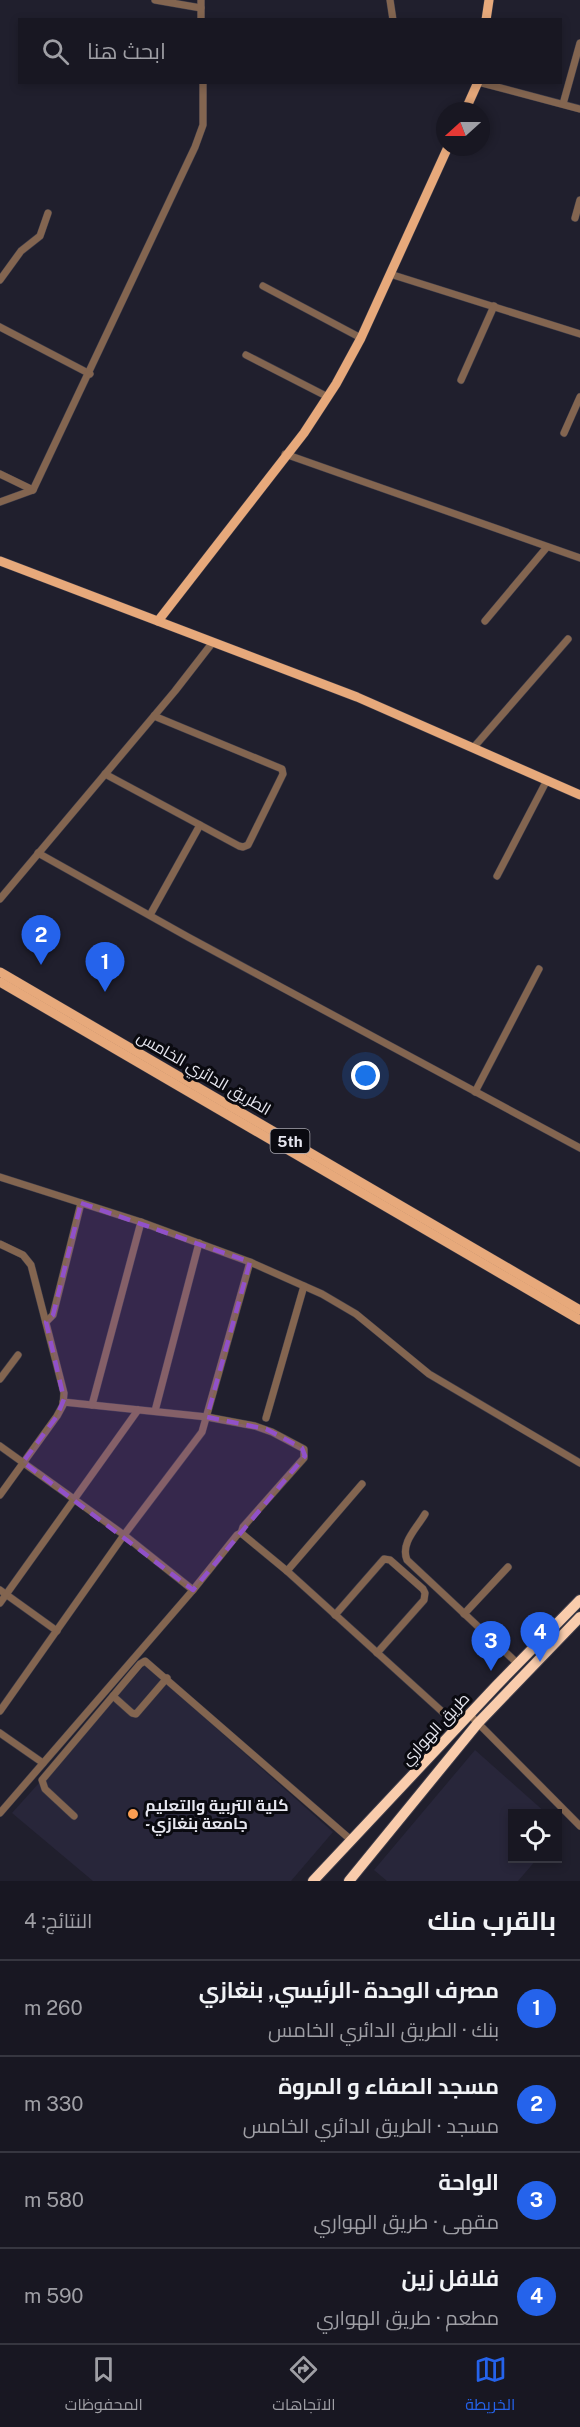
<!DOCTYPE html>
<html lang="ar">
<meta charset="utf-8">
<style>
body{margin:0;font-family:"Public Sans",Cairo,sans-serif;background:#21202a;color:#f1f3f6;direction:rtl}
.controls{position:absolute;right:18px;bottom:18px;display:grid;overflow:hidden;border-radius:0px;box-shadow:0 3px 9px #0003}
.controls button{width:54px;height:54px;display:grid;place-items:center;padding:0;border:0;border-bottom:2px solid #363640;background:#181722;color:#f1f3f6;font:30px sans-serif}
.compass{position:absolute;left:436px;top:102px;width:54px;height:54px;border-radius:50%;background:#181722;box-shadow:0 3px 9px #0003;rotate:249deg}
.you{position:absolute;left:366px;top:1076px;width:21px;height:21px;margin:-15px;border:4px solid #fff;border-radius:50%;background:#1a73e8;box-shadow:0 0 0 9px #1a73e833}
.badge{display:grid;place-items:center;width:39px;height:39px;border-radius:50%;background:#2563eb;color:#fff;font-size:20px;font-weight:700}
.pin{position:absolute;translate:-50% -50px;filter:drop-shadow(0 2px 3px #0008)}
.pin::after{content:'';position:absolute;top:32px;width:21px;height:18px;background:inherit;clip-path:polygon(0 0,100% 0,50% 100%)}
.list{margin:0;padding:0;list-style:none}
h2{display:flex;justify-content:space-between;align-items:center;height:78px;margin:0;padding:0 24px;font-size:26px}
h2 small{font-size:20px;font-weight:400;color:#9f9fa5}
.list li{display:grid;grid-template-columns:39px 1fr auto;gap:18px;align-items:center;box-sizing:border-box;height:96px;padding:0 24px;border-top:2px solid #363640}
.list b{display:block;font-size:22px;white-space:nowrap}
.list p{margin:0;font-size:20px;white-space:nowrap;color:#9f9fa5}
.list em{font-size:20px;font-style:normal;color:#9f9fa5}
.icon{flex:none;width:33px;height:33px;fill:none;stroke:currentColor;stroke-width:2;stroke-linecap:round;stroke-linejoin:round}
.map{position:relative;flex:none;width:580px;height:1881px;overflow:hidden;direction:ltr}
.search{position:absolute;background:#181722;box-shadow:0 3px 9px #0003;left:18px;right:18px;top:18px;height:66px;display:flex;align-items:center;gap:15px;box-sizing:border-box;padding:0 21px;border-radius:0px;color:#9f9fa5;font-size:22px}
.sheet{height:462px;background:#181722}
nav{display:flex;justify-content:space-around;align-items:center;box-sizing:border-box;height:84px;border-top:2px solid #363640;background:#181722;font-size:16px;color:#9f9fa5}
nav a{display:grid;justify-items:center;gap:3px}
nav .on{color:#2563eb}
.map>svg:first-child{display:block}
.built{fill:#28263a}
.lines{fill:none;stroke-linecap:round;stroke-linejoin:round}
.minor-casing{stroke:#3c3b48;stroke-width:8}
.major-casing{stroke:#3c3b48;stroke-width:10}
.highway-casing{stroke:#3c3b48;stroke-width:12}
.minor{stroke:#836550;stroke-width:7}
.major{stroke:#e7a97b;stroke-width:9}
.highway{stroke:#f9ccac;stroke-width:10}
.marked{fill:#9151c9;fill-opacity:0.2;stroke:#9151c9;stroke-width:4.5;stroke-dasharray:12 8;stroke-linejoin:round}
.poi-dot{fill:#fb9e52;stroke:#0a0a10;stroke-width:2}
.labels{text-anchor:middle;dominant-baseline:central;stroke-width:6;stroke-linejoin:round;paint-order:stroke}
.shield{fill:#0a0a10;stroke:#a5a5ad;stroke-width:1.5}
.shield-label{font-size:15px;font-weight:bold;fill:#e7e7f0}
.street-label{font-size:16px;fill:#e7e7f0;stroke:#0a0a10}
.poi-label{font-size:16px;font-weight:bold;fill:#e7e7f0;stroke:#0a0a10;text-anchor:start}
</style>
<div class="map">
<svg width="580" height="1881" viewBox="0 0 580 1881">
<rect width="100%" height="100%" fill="#201f2d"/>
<g class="built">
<path d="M145,1665L333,1832L291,1881H93L12,1813Z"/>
<path d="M475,1750L546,1813L512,1814V1858L537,1859L518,1881H387L374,1870Z"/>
</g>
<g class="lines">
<g class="minor-casing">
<g id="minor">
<path d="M155,0L201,8"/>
<path d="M390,0L393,20"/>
<path d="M201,20V0"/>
<path d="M478,82L580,109"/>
<path d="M563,104L580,43"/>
<path d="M575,218L580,200"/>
<path d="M390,274L580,334"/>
<path d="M0,280L21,251L40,236L48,213"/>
<path d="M263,286L361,338"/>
<path d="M0,327L90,374"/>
<path d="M246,355L328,397"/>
<path d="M461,380L494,306"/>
<path d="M564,433L580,397"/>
<path d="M285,454L580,558"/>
<path d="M0,474L33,490"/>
<path d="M0,502L33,490L195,147L203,125V82"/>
<path d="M485,621L547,547"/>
<path d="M154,716L282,769L283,774L248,845L243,847L239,846L200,825"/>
<path d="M474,747L568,639"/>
<path d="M105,774L200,825L150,915"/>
<path d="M38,853L188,937L580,1148"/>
<path d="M497,876L547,780"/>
<path d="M0,899L175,691L213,642"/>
<path d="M475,1092L539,969"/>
<path d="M0,1177L141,1222L250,1262L322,1294L356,1314L429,1374L580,1463"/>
<path d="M0,1244L23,1255L31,1265L64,1393L63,1405L57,1416L0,1495"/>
<path d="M46,1322L53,1315L81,1203"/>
<path d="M0,1379L18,1355"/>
<path d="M63,1402L207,1417L255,1426L272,1432L304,1449V1458L243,1527L241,1533"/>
<path d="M92,1405L141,1222"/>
<path d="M155,1411L199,1243"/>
<path d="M266,1418L304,1286"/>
<path d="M0,1446L124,1535L193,1590"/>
<path d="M425,1514C417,1528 400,1543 407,1560L517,1663"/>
<path d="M287,1571L362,1484"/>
<path d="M0,1590L57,1631"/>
<path d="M0,1603L138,1410"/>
<path d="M464,1614L508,1567"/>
<path d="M335,1615L384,1559L390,1560L423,1589L425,1593L424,1600L377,1653"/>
<path d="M113,1696L132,1713L136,1714L167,1678"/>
<path d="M0,1711L124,1535L202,1432L250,1262"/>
<path d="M469,1714L580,1826"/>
<path d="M0,1733L43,1763"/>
<path d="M0,1813L193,1590L237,1535L241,1533L287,1571L458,1726"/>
<path d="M74,1816L45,1789L42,1780L140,1664L145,1661L351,1840"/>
</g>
</g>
<g class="major-casing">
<g id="major">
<path d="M486,20L489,0"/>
<path d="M465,111L478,82"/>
<path d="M0,561L357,697L580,795"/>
<path d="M158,621L304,433L336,384L361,338L448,147"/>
<path d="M0,972L580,1310"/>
<path d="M0,982L580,1320"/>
</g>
</g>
<g class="highway-casing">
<g id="highway">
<path d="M313,1881L496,1686L580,1600"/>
<path d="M349,1881L478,1723L580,1617"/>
</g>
</g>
<use href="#minor" class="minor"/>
<use href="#major" class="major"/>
<use href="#highway" class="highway"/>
</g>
<path class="marked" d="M81,1203L250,1262L207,1417L266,1429L302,1448L305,1456L193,1590L23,1462L57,1416L64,1399L46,1322L53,1315Z"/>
<circle class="poi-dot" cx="133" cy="1814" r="6"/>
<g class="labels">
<rect class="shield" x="270.5" y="1129" width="39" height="24" rx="4.5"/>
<g class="shield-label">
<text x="290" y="1141">5th</text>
</g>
<g class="street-label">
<text transform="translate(204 1073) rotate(30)">الطريق الدائري الخامس</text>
<text transform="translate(435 1729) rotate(-47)">طريق الهواري</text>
</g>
<g class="poi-label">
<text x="145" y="1805">كلية التربية والتعليم<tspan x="145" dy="18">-جامعة بنغازي</tspan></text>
</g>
</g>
</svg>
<div class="controls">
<button><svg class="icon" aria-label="locate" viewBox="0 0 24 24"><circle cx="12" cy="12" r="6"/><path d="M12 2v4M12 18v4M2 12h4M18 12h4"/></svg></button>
</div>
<svg class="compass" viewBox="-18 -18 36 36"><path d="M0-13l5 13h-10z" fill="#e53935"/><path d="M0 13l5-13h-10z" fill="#9f9fa5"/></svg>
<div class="you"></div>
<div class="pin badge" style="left:105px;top:992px">1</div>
<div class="pin badge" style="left:41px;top:965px">2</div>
<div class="pin badge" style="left:491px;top:1671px">3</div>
<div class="pin badge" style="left:540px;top:1662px">4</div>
<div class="search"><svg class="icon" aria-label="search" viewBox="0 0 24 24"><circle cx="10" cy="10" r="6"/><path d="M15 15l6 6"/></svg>ابحث هنا</div>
</div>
<section class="sheet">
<h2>بالقرب منك<small>النتائج: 4</small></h2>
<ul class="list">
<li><span class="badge">1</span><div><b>مصرف الوحدة -الرئيسي, بنغازي</b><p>بنك · الطريق الدائري الخامس</p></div><em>260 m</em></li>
<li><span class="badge">2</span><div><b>مسجد الصفاء و المروة</b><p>مسجد · الطريق الدائري الخامس</p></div><em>330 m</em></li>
<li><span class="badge">3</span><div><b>الواحة</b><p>مقهى · طريق الهواري</p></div><em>580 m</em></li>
<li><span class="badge">4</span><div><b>فلافل زين</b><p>مطعم · طريق الهواري</p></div><em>590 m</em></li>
</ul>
</section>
<nav>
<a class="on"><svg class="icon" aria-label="map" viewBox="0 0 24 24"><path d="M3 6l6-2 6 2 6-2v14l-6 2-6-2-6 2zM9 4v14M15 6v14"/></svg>الخريطة</a>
<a><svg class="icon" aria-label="directions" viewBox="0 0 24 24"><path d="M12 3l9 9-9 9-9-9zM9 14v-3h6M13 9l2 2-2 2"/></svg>الاتجاهات</a>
<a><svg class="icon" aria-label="saved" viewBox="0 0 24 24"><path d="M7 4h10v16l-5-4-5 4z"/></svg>المحفوظات</a>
</nav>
